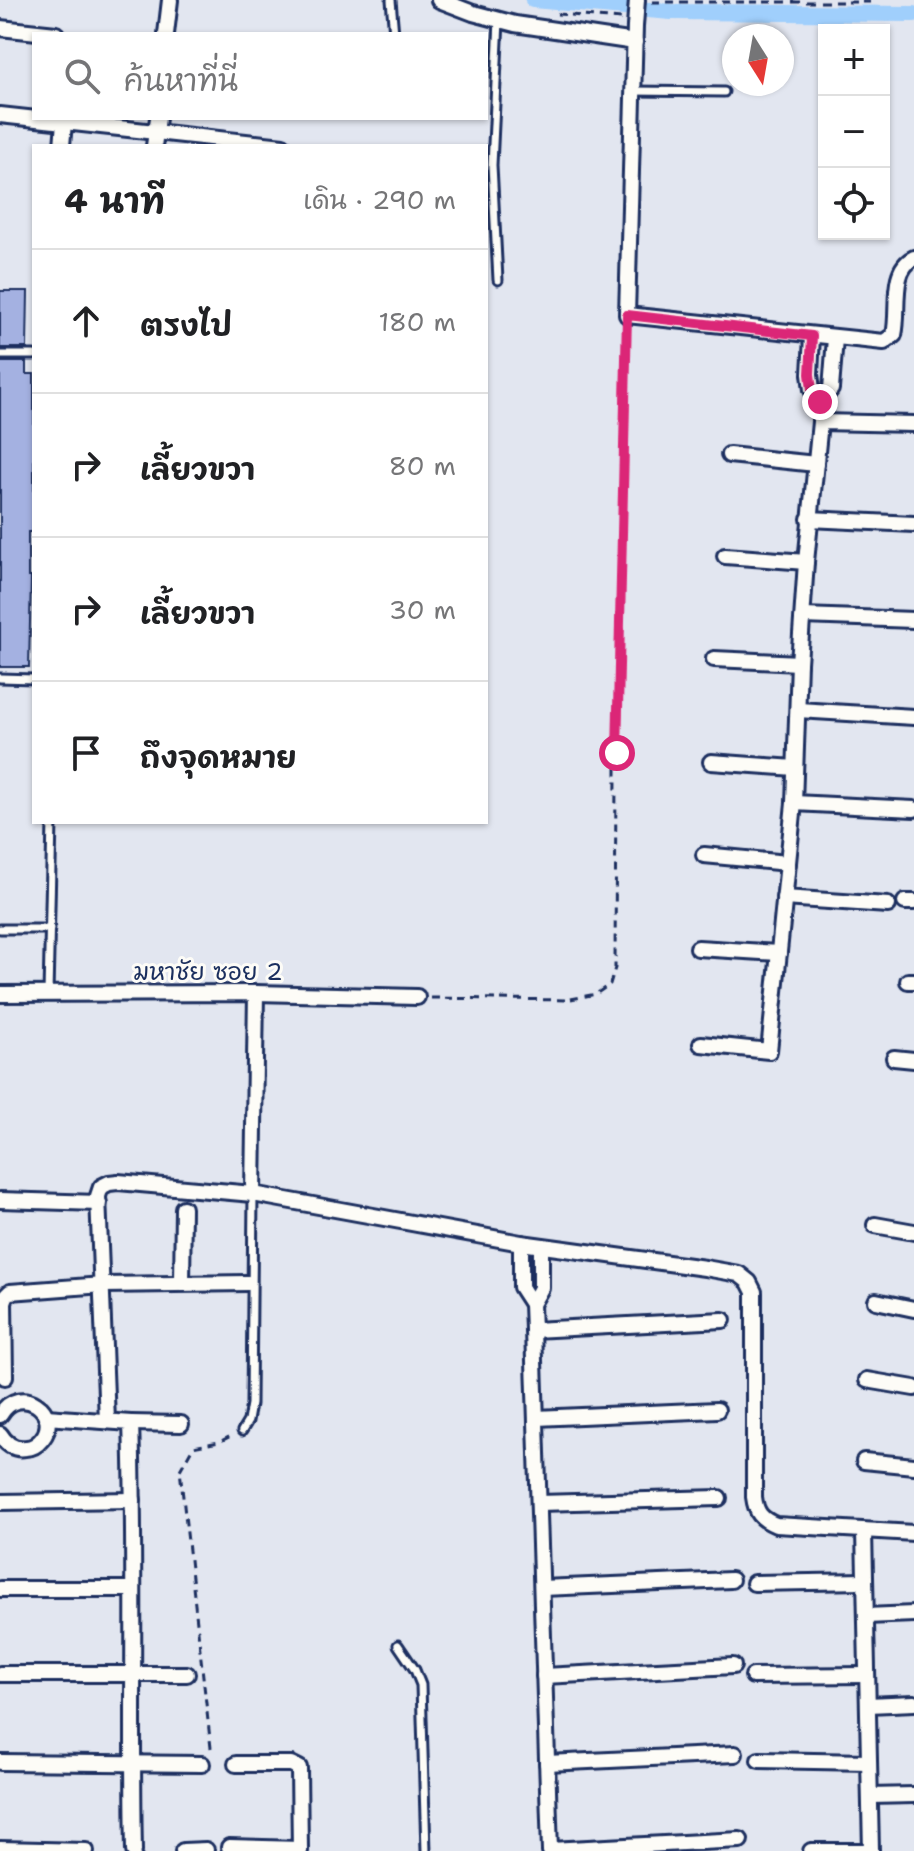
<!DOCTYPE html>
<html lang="th">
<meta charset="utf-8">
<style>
body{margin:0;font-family:"Shantell Sans","Playpen Sans Thai",sans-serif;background:#f6f6f6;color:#202124}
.controls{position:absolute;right:24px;top:24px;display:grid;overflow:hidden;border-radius:0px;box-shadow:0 2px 6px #0004}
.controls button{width:72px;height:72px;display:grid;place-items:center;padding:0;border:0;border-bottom:2px solid #e0e0e0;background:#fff;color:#202124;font:40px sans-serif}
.compass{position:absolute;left:722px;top:24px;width:72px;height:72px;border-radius:50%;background:#fff;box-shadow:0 2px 6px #0004;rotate:169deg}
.stop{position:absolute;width:24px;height:24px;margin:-18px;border:6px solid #db2777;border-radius:50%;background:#fff}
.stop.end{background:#db2777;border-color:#fff;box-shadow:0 2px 8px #0008}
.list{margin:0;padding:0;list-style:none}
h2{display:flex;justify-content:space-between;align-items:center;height:104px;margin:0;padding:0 32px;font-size:34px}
h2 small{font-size:26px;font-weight:400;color:#757577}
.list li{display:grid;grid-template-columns:52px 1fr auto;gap:24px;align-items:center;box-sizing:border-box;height:144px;padding:0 32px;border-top:2px solid #e0e0e0}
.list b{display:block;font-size:30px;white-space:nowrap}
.list em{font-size:26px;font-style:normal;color:#757577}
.icon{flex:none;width:44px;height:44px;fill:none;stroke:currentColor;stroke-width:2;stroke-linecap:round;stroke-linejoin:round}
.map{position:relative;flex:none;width:914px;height:1851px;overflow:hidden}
.search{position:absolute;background:#fff;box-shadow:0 2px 6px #0004;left:32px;top:32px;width:456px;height:88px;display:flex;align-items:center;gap:20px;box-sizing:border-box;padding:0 28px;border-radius:0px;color:#757577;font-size:30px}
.panel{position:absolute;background:#fff;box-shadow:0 2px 6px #0004;left:32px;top:144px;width:456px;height:680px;border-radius:0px}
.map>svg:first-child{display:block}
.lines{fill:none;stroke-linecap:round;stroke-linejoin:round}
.canal{stroke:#a0cffc;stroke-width:16}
.building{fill:#a4b1e1;stroke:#1b2f5e;stroke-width:2}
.service-casing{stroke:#1b2f5e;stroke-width:13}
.minor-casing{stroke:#1b2f5e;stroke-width:20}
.path{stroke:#1b2f5e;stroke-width:3;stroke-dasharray:8 6;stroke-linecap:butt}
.service{stroke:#fdfcf7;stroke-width:7}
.minor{stroke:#fdfcf7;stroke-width:14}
.route{stroke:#db2777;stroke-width:10}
.labels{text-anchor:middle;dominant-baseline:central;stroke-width:6;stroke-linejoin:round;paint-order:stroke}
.street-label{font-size:24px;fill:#1b2f5e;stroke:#fdfcf7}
</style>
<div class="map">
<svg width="914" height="1851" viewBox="0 0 914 1851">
<rect width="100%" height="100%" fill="#e2e6f0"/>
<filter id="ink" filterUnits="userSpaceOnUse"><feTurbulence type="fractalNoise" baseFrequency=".0125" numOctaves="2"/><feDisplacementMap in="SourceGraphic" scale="16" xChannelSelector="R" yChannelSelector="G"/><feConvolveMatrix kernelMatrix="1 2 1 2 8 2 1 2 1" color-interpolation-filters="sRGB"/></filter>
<g filter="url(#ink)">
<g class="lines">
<path class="canal" d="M533,0L671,12L914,14"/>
</g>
<g class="building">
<path d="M0,291H28L27,348H0Z"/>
<path d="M0,362H26V374H34V532H28V577H31L29,667H0Z"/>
</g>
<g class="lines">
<g class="service-casing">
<g id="service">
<path d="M391,0L394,34"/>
<path d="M633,91L724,92"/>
<path d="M498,280L492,165L499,20"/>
<path d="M0,355H34"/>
<path d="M0,678L34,679"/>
<path d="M0,929H50"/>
<path d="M48,994L52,822"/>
<path d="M242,1431L248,1421L251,1404L253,1194"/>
<path d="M398,1645L415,1670L421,1685L426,1851"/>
</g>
</g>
<g class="minor-casing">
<g id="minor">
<path d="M439,0L473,13L515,24L635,42"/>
<path d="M637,0L635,26L627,315L884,342L894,335C900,310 889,270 914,258"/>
<path d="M0,28L56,34"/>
<path d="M166,34L170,0"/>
<path d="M0,115L283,146"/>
<path d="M62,146L64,122"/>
<path d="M154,146L158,118"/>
<path d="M812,336L810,374L812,390L820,402V422"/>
<path d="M820,402L831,389L835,338"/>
<path d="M729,455L816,464"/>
<path d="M809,519L914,524"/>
<path d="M725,556L806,562"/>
<path d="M803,616L914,620"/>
<path d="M714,659L799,663"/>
<path d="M798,710L914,717"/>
<path d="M711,762L795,768"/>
<path d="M794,803L914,809"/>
<path d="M704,855L788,863"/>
<path d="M784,898L888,905"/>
<path d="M905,902H914"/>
<path d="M698,948L779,953"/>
<path d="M908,981H914"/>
<path d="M0,994L256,993L417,997"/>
<path d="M701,1044L769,1051L794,803L799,663L806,562L820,422L914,424"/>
<path d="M894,1058L914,1060"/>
<path d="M253,1194L256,993"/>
<path d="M0,1200L99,1203"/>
<path d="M875,1225L914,1232"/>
<path d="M521,1243V1287L532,1304L533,1330L550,1851"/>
<path d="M182,1283L183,1208"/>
<path d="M876,1301L914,1309"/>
<path d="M532,1304L541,1288V1246"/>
<path d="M533,1330L723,1320"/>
<path d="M5,1377L4,1302L6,1296L10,1292L103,1285L248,1283"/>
<path d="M867,1380L914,1388"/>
<path d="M0,1415C20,1381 63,1413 42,1439C38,1444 33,1448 26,1448C14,1450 6,1444 0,1434"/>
<path d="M46,1417L131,1423C136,1566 131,1708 134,1851"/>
<path d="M536,1418L717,1410"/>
<path d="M107,1421L98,1196L101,1187L109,1183L118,1182L253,1194L521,1243L705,1268L739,1274L749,1282L754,1292V1497C756,1513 761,1519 776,1525L914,1533"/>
<path d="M131,1423L181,1424"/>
<path d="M864,1461L914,1466"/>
<path d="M0,1502L133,1500"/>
<path d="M539,1503L719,1498"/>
<path d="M864,1531L871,1851"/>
<path d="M754,1583L865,1581"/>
<path d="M542,1588L731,1580"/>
<path d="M0,1589H133"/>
<path d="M866,1616L914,1614"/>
<path d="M0,1674H187"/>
<path d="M544,1676L733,1666"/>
<path d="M753,1676L867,1675"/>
<path d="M868,1705L914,1703"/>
<path d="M759,1760L869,1762"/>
<path d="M0,1762L202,1764"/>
<path d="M547,1763L735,1754"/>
<path d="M236,1764H291L299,1768L300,1851"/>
<path d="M870,1796L914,1795"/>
<path d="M229,1847L300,1849"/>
<path d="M0,1849L86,1851"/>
<path d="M550,1850L740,1840"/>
<path d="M183,1851L206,1850"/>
<path d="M811,1851H871"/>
</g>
</g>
<g class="path">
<path d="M652,2H872"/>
<path d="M557,14L622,19"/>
<path d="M431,998L566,1000L596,994L610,984L615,968L616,770L627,331"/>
<path d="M211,1748L180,1470L193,1447L219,1442L231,1436"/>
</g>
<use href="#service" class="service"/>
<use href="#minor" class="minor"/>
</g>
</g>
<g class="lines" filter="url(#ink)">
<path class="route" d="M617,753L627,315L812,336L810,374L812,390L820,402"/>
</g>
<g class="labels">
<g class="street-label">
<text x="208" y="972">มหาชัย ซอย 2</text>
</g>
</g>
</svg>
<div class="controls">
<button>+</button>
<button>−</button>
<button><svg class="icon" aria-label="locate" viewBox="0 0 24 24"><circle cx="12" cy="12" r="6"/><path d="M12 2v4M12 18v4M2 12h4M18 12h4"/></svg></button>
</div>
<svg class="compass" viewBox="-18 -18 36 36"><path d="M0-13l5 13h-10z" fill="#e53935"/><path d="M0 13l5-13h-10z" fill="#757577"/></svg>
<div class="stop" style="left:617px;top:753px"></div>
<div class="stop end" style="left:820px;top:402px"></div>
<div class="search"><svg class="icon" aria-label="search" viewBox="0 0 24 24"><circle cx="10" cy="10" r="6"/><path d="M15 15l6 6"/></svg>ค้นหาที่นี่</div>
<section class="panel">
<h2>4 นาที<small>เดิน · 290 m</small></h2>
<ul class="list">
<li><svg class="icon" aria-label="ahead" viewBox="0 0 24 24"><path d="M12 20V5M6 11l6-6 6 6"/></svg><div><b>ตรงไป</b></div><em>180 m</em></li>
<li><svg class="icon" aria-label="right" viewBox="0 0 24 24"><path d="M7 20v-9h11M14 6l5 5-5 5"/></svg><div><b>เลี้ยวขวา</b></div><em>80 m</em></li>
<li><svg class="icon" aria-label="right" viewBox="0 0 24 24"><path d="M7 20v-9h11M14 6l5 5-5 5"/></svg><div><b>เลี้ยวขวา</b></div><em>30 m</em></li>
<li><svg class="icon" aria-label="arrive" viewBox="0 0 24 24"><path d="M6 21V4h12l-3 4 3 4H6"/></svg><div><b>ถึงจุดหมาย</b></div></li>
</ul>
</section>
</div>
